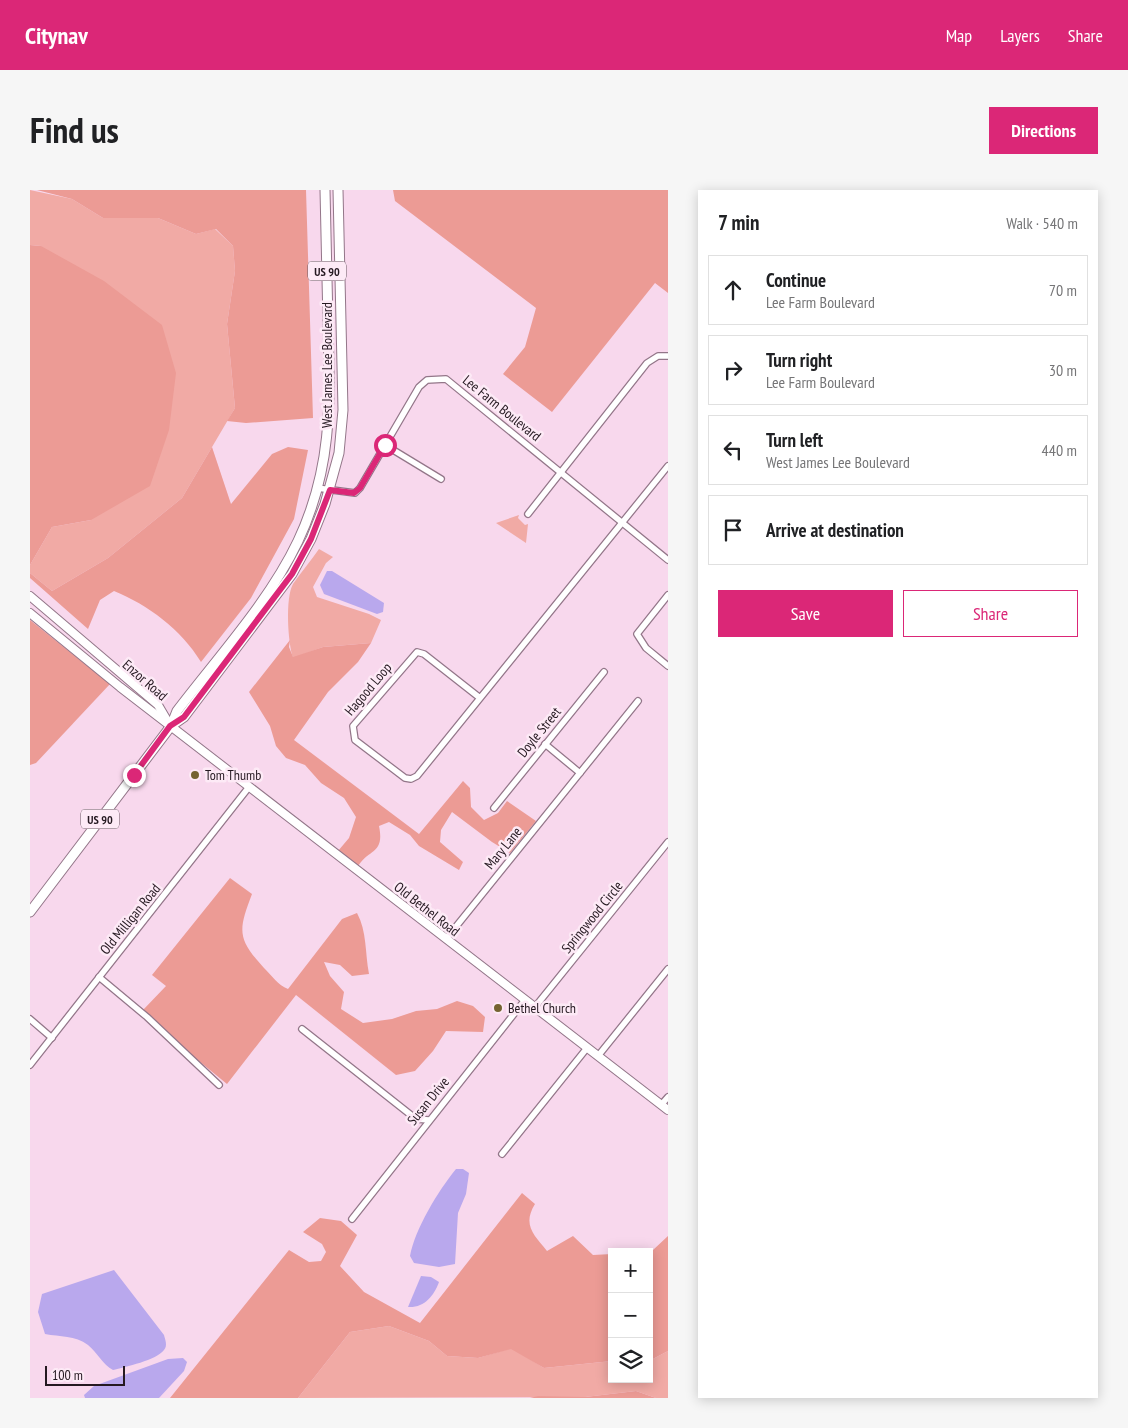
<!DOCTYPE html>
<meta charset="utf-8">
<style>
body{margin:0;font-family:"PT Sans Narrow",sans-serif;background:#f6f6f6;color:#202124}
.controls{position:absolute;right:15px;bottom:15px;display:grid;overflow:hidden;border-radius:0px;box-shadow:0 2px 12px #0003}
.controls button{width:45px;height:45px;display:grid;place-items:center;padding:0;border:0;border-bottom:1px solid #e0e0e0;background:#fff;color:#202124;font:25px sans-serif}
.scale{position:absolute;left:15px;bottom:12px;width:80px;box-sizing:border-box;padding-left:5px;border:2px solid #251921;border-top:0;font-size:14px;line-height:18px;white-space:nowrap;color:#251921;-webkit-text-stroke:4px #fdeaf6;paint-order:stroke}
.stop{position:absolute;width:15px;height:15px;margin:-11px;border:4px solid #db2777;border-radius:50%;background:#fff}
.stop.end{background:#db2777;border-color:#fff;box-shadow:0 1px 5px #0008}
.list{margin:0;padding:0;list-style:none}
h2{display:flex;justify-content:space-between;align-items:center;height:65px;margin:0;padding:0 20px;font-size:21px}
h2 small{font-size:16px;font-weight:400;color:#757577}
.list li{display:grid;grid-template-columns:32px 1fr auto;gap:15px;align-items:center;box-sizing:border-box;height:70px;margin:0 10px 10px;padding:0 10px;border:1px solid #e0e0e0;border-radius:0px}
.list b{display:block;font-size:19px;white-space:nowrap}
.list p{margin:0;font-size:16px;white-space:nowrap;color:#757577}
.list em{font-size:16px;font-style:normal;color:#757577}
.actions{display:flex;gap:10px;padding:15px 20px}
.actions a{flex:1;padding:11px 0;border:1px solid #db2777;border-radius:0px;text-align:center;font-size:18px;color:#db2777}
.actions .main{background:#db2777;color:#fff}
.icon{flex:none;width:28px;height:28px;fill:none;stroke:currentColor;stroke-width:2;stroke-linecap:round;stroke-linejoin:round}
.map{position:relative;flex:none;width:638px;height:1208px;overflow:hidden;border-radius:0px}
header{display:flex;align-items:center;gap:30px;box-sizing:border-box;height:70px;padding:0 25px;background:#db2777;color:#fff}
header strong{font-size:24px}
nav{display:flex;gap:28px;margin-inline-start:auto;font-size:18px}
.intro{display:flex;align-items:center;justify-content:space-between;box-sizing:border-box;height:120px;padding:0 30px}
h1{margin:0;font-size:35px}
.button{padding:12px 22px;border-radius:0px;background:#db2777;color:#fff;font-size:18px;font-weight:700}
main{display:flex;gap:30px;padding:0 30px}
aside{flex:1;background:#fff;border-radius:0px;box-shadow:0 2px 12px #0003}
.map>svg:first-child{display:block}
.green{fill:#f1aaa5}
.forest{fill:#ec9b95}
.water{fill:#b9a8ed}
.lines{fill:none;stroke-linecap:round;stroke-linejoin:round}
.street-casing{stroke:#937689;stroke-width:8}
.secondary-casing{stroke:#937689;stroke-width:10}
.primary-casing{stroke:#937689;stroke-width:11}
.street{stroke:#fff;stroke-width:5.5}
.secondary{stroke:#fff;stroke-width:8}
.primary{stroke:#fff;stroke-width:9}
.route{stroke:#db2777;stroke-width:6}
.poi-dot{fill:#756331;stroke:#fdeaf6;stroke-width:2}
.labels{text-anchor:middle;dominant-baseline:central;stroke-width:5;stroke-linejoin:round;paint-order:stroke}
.shield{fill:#fdeaf6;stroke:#665861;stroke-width:1}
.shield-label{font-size:12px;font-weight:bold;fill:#251921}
.street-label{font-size:14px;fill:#251921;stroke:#fdeaf6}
.poi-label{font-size:14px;fill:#251921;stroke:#fdeaf6;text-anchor:start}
</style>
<header>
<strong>Citynav</strong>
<nav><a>Map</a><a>Layers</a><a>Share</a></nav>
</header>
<div class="intro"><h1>Find us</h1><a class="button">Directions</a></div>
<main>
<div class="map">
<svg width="638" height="1208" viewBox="0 0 638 1208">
<rect width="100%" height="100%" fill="#f8d8ed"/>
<g class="green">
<path d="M0,0L42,9L73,28H128L166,44L185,39L203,56L205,81L197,134L205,218L152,308L78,368L22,401L0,383V375L22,337L61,330L11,56L0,55Z"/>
<path d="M489,325L488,328L495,335L498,334L496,353L466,333Z"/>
<path d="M289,359L303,367L296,373L283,397L287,407L339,424L351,430L341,453L293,457L263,468C258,453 255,408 263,394C271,382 281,371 289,359Z"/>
<path d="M359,1136L399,1151L417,1166L448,1168L482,1158L514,1178L582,1171V1189H619V1171L638,1161V1208H626L606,1201L555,1207L268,1208L320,1142Z"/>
</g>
<g class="forest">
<path d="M7,0H276L283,228L216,233L197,231L205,218L197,134L205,81L203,56L186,39L166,44L128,28H73L42,9Z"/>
<path d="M363,0H638V103L625,93L522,222L473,184L495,157L506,118L365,11Z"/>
<path d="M0,55L11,56L74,91L132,135L146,183L139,240L120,296L61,330L22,337L0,375Z"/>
<path d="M182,257L201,314L242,264L258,257L278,260L264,329L221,408L171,472C151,439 118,415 84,401L70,410L58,439L0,388V383L22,401L78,368L152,308Z"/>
<path d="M0,430L80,494L6,573L0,575Z"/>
<path d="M260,450L259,457L263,467L293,457L341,453L328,472L298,502L264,550L389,644L433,591L440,598L441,617L454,630L468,623L477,611L506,631L480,663L462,652L422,622L411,640L410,652L433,672L429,680L389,656L380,645L359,632L349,636C355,665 338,658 327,678L308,661L319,648L326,627L314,608L291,593L275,575L256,568L246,556L240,536L219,502Z"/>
<path d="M200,688L222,704C208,741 207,748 234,778C242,786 248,795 258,799L312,729L327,723C337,741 335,763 339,784L322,786L310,775L294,772L300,786L314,802L311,819L333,833L362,829L386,821L407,819L427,811L443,816L455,827L453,842L416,841L403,861L385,881L366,885L266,805L197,894L153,858L113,820L136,796L122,785Z"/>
<path d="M492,1003L505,1014C492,1035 504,1045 517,1061L543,1046L563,1065L582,1064V1171L514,1178L481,1159L448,1168L417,1166L399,1151L359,1136L320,1142L268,1208H140L259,1060L279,1072L291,1071L296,1062L292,1054L273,1042L290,1028L311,1031L327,1045L310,1076L334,1102L390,1133Z"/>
<path d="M638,1046V1161L619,1171V1062H608L623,1060Z"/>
<path d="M606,1201L626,1208H500L508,1206L555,1207Z"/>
</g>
<g class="water">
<path d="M297,381H302L354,413L353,422L347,424L294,404L290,395Z"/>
<path d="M426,979H433L439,983L436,1004L428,1023L425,1074L409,1077L384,1073L380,1066C385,1039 408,1001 426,979Z"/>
<path d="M84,1080L134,1145C135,1149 138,1156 134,1160C127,1170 95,1177 83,1180C73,1175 67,1162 58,1155C45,1145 30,1147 15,1144L8,1122L12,1104Z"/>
<path d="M391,1086L401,1087L409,1092C404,1106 394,1118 378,1117Z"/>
<path d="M153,1168L157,1172L154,1181L129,1208H55L54,1205L64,1196L138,1169Z"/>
</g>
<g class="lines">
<g class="street-casing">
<g id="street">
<path d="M355,255L411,289"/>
<path d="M287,298L325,303L330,298L389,197L397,190L416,189L638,370"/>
<path d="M498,324L617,173L628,166H638"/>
<path d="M638,405L607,444L616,458L638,476"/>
<path d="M450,508L394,464L387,462L323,536L325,550L375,588L381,589L387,586L638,276"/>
<path d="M515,554L550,583"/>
<path d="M464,618L574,482"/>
<path d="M416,749L608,511"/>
<path d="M69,787L117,827L189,895"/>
<path d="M505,817L638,652"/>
<path d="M0,829L22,848"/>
<path d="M272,839L386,929L399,930"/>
<path d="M568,866L638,779"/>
<path d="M0,875L219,597"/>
<path d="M631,915L638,907"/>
<path d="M472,964L557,858"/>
<path d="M322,1029L495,810"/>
</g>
</g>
<g class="secondary-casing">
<g id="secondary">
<path d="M0,406L128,515L138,532"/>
<path d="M0,423L90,497L638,920"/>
</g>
</g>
<g class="primary-casing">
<g id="primary">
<path d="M141,536L154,527L262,384L281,349L295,314L309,263L313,220L308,0"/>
<path d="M0,722L141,536L147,521C188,467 239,412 268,351C303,277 300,212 298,133C297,88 296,44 295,0"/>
</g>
</g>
<use href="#street" class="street"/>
<use href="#secondary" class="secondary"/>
<use href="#primary" class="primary"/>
</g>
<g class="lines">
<path class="route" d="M104,585L140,536L154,527L262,384L281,349L300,300L324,303L330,298L355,255"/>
</g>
<g class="poi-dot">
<circle cx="165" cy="585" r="5"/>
<circle cx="468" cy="818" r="5"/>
</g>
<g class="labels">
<g class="shield">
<rect x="278" y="71.5" width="38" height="19" rx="4"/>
<rect x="51" y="619.5" width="38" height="19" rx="4"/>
</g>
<g class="shield-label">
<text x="297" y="81">US 90</text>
<text x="70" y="629">US 90</text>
</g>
<g class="street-label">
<text transform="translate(297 175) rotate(-90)">West James Lee Boulevard</text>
<text transform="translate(472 218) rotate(39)">Lee Farm Boulevard</text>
<text transform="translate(115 490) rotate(41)">Enzor Road</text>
<text transform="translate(338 499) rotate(-50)">Hagood Loop</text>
<text transform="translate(509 542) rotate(-51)">Doyle Street</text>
<text transform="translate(473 658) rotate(-51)">Mary Lane</text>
<text transform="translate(397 719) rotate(38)">Old Bethel Road</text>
<text transform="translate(562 727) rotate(-51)">Springwood Circle</text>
<text transform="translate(100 729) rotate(-51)">Old Milligan Road</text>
<text transform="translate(398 911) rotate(-51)">Susan Drive</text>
</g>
<g class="poi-label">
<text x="175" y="585">Tom Thumb</text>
<text x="478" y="818">Bethel Church</text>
</g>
</g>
</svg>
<div class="controls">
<button>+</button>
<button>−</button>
<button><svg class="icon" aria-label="layers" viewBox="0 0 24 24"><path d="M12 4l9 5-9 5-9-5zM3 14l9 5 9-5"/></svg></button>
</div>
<div class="scale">100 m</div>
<div class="stop" style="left:355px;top:255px"></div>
<div class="stop end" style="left:104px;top:585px"></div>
</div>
<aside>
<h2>7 min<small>Walk · 540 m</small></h2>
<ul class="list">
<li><svg class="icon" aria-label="ahead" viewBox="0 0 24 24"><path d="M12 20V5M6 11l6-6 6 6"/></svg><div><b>Continue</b><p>Lee Farm Boulevard</p></div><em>70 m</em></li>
<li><svg class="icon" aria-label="right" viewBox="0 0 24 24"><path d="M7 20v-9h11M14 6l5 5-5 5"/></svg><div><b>Turn right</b><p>Lee Farm Boulevard</p></div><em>30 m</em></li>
<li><svg class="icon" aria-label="left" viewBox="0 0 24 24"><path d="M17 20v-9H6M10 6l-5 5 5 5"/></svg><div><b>Turn left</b><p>West James Lee Boulevard</p></div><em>440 m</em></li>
<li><svg class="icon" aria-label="arrive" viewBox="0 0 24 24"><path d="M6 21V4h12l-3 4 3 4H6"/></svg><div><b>Arrive at destination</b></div></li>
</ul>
<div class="actions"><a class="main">Save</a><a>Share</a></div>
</aside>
</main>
